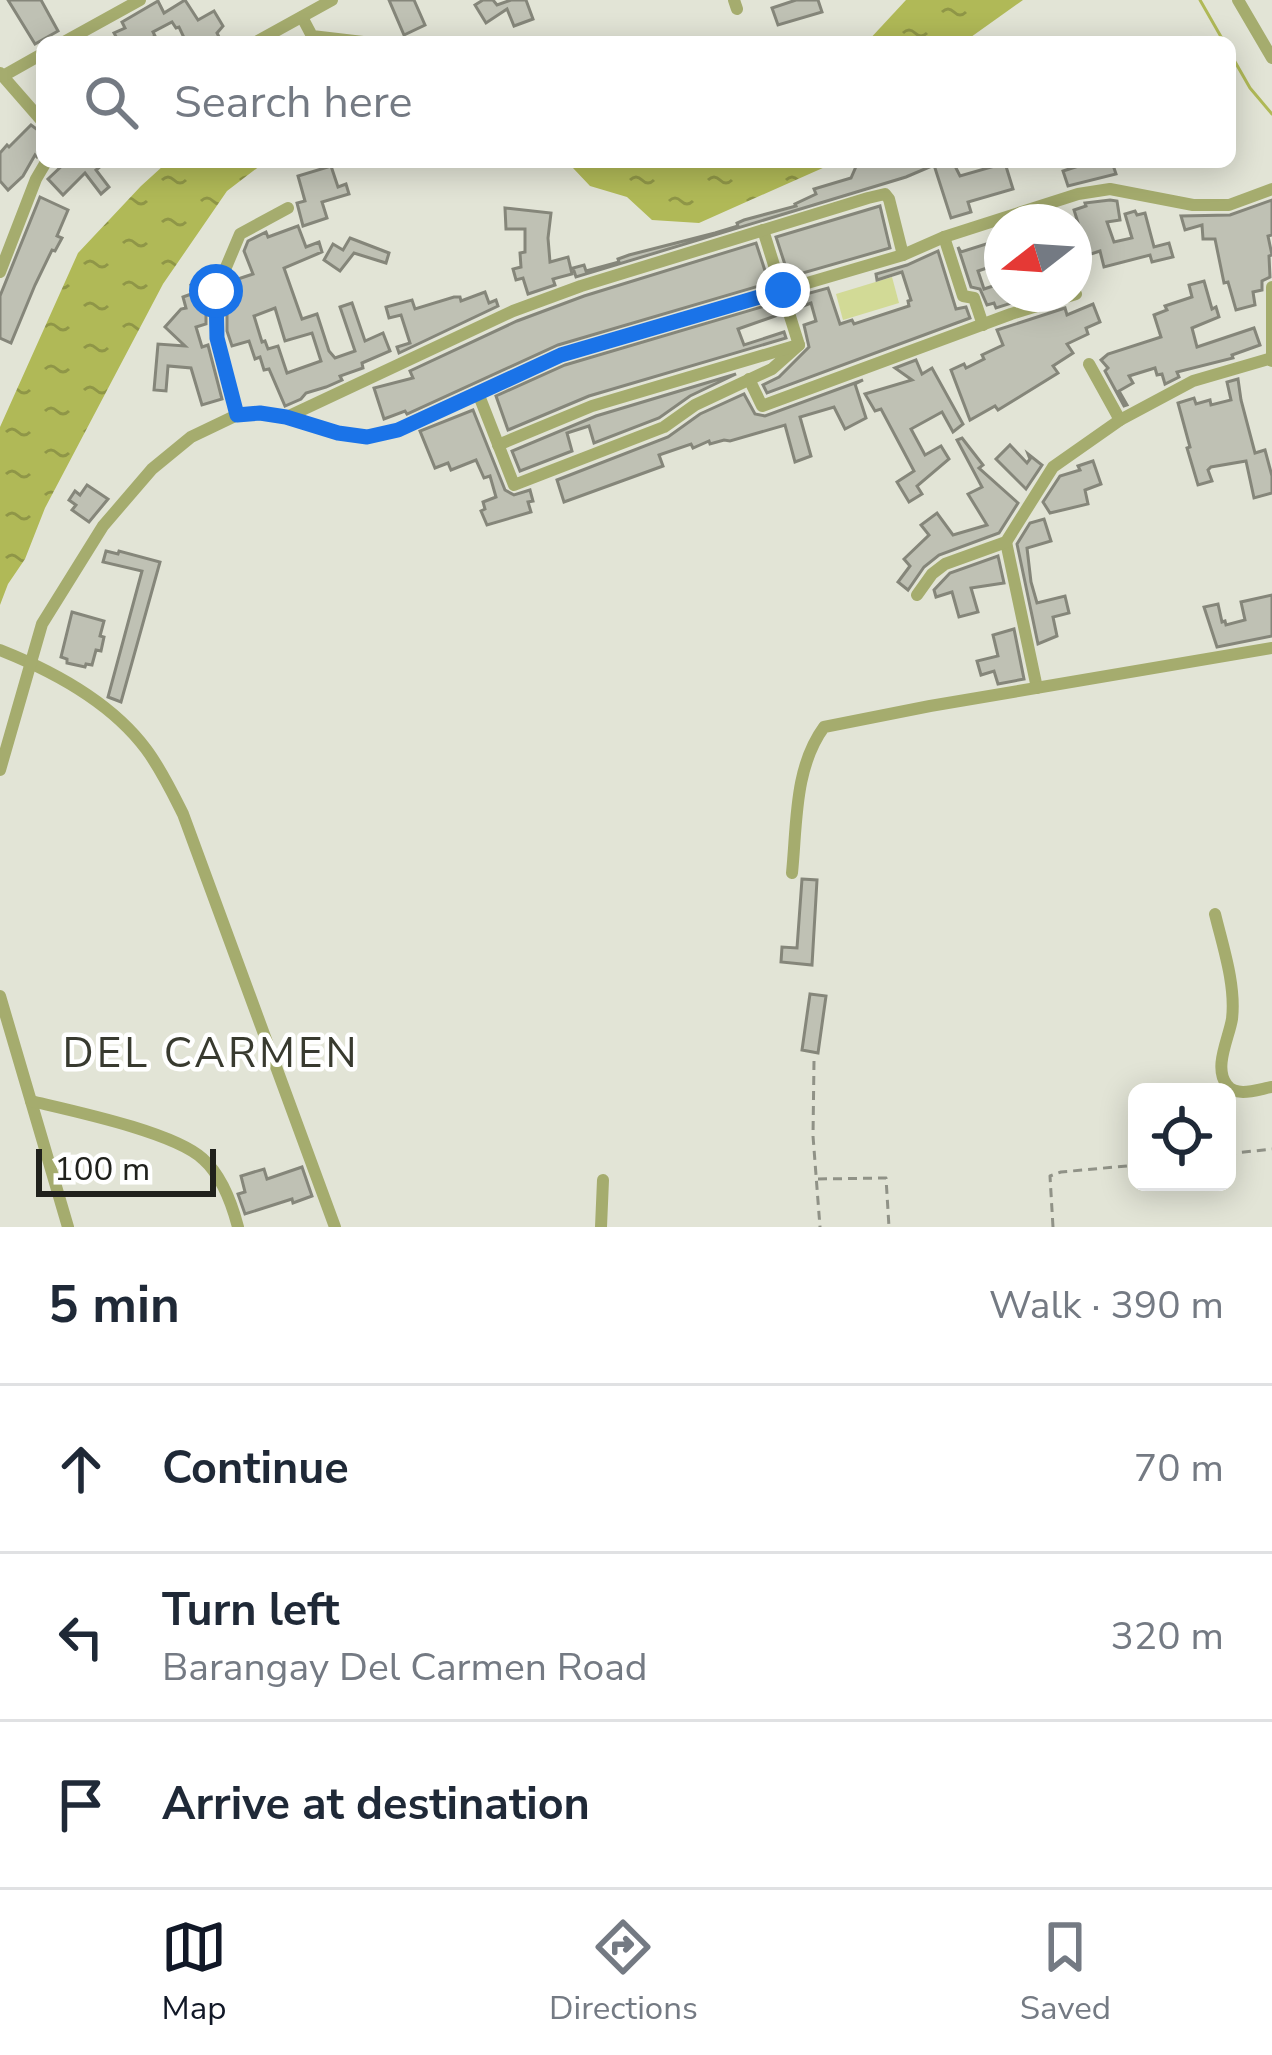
<!DOCTYPE html>
<meta charset="utf-8">
<style>
body{margin:0;font-family:"Nunito Sans",sans-serif;background:#f6f6f7;color:#1f2937}
.controls{position:absolute;right:36px;bottom:36px;display:grid;overflow:hidden;border-radius:18px;box-shadow:0 6px 30px #0003}
.controls button{width:108px;height:108px;display:grid;place-items:center;padding:0;border:0;border-bottom:3px solid #e0e1e3;background:#fff;color:#1f2937;font:60px sans-serif}
.compass{position:absolute;left:984px;top:204px;width:108px;height:108px;border-radius:50%;background:#fff;box-shadow:0 6px 30px #0003;rotate:253deg}
.scale{position:absolute;left:36px;bottom:30px;width:180px;box-sizing:border-box;padding-left:12px;border:6px solid #20211c;border-top:0;font-size:33px;line-height:42px;white-space:nowrap;color:#20211c;-webkit-text-stroke:9px #fff;paint-order:stroke}
.stop{position:absolute;width:36px;height:36px;margin:-27px;border:9px solid #1a73e8;border-radius:50%;background:#fff}
.stop.end{background:#1a73e8;border-color:#fff;box-shadow:0 3px 12px #0008}
.list{margin:0;padding:0;list-style:none}
h2{display:flex;justify-content:space-between;align-items:center;height:156px;margin:0;padding:0 48px;font-size:51px}
h2 small{font-size:39px;font-weight:400;color:#747a83}
.list li{display:grid;grid-template-columns:78px 1fr auto;gap:36px;align-items:center;box-sizing:border-box;height:168px;padding:0 48px;border-top:3px solid #e0e1e3}
.list b{display:block;font-size:45px;white-space:nowrap}
.list p{margin:0;font-size:39px;white-space:nowrap;color:#747a83}
.list em{font-size:39px;font-style:normal;color:#747a83}
.icon{flex:none;width:66px;height:66px;fill:none;stroke:currentColor;stroke-width:2;stroke-linecap:round;stroke-linejoin:round}
.map{position:relative;flex:none;width:1272px;height:1227px;overflow:hidden}
.search{position:absolute;background:#fff;box-shadow:0 6px 30px #0003;left:36px;right:36px;top:36px;height:132px;display:flex;align-items:center;gap:30px;box-sizing:border-box;padding:0 42px;border-radius:18px;color:#747a83;font-size:45px}
.sheet{height:660px;background:#fff}
nav{display:flex;justify-content:space-around;align-items:center;box-sizing:border-box;height:168px;border-top:3px solid #e0e1e3;background:#fff;font-size:33px;color:#747a83}
nav a{display:grid;justify-items:center;gap:6px}
nav .on{color:#111827}
.map>svg:first-child{display:block}
.green{fill:#d2da96}
.water{fill:url(#water-ripples)}
.lines{fill:none;stroke-linecap:round;stroke-linejoin:round}
.stream{stroke:#b0b957;stroke-width:3}
.building{fill:#bfc1b4;stroke:#85867a;stroke-width:3;fill-rule:evenodd}
.path{stroke:#909287;stroke-width:3;stroke-dasharray:9 6;stroke-linecap:butt}
.minor{stroke:#a5ac6e;stroke-width:12}
.route{stroke:#1a73e8;stroke-width:15}
.labels{text-anchor:middle;dominant-baseline:central;stroke-width:9;stroke-linejoin:round;paint-order:stroke}
.quarter-label{font-size:42px;letter-spacing:3px;fill:#383a2f;stroke:#fff}
</style>
<div class="map">
<svg width="1272" height="1227" viewBox="0 0 1272 1227">
<defs>
<pattern id="water-ripples" width="26" height="14" patternUnits="userSpaceOnUse" patternTransform="scale(3)"><rect width="26" height="14" fill="#b0b957"/><path d="M2 4q2-2 4 0t4 0M15 11q2-2 4 0t4 0" fill="none" stroke="#8f9647"/></pattern>
</defs>
<rect width="100%" height="100%" fill="#e2e4d6"/>
<path class="green" d="M892,277L899,303L843,320L836,294Z"/>
<g class="water">
<path d="M906,0H1023L964,42H867Z"/>
<path d="M172,162H265L227,191L163,284L45,508L25,559L8,584L0,605V427L78,253L141,186L163,166Z"/>
<path d="M559,162H831L825,167L699,223L652,220L627,197L590,186L573,168Z"/>
</g>
<g class="lines">
<g class="stream">
<path d="M1200,0L1224,42"/>
<path d="M1230,53L1250,88L1272,114"/>
</g>
</g>
<g class="building">
<path d="M8,0H41L58,31L35,44Z"/>
<path d="M185,0L198,20L214,11L223,26L217,33L219,37L211,42H186L179,27L176,28L172,22L153,32L155,36L144,42H119L114,33L125,28L122,22L158,1L164,13Z"/>
<path d="M389,0H414L425,25L404,35Z"/>
<path d="M483,0H493L497,5L511,0H526L533,19L514,26L507,9L486,23L475,5Z"/>
<path d="M796,0H818L822,12L778,25L772,8Z"/>
<path d="M31,125L42,133V152L37,157L35,155L23,176L8,190L0,181V153L7,145L9,147Z"/>
<path d="M66,162H106L96,170L109,187L101,194L85,173L63,195L48,179Z"/>
<path d="M858,162H953L960,176L1005,163L1013,189L968,202L971,212L951,218L934,165L906,177L576,277L573,268L584,265L586,271L619,262L618,259L629,255L715,233L738,226L737,223L744,220L796,206L795,204L816,194L814,189L851,178Z"/>
<path d="M1091,162H1112L1116,174L1068,186L1063,171Z"/>
<path d="M331,166L338,187L346,184L349,194L322,202L327,218L303,226L297,203L305,201L298,176Z"/>
<path d="M40,197L68,210L57,236L62,238L55,251L52,250L35,285L11,343L0,338V296Z"/>
<path d="M1110,200L1117,201L1120,220L1107,222L1114,242L1132,238L1125,214L1135,211L1137,215L1145,213L1154,247L1169,243L1173,257L1152,262L1150,255L1104,267L1100,251L1088,255L1074,210L1086,206L1085,203Z"/>
<path d="M1272,200V235L1268,236L1272,255L1269,256L1270,277L1262,281V290L1253,292L1255,305L1236,310L1228,282L1224,283L1215,239H1203L1202,225L1185,230L1181,216L1230,215Z"/>
<path d="M880,206L890,248L789,277L776,237Z"/>
<path d="M505,208L551,213L548,238L550,262L568,257L572,274L553,279L555,285L528,294L523,278L516,280L513,269L521,267L520,253L525,252V229H506Z"/>
<path d="M298,226L306,247L319,242L322,252L284,268L302,319L317,314L329,351L335,358L355,351L340,307L352,303L365,341L383,333L390,351L362,363L363,368L340,376L342,380L326,387L306,393L301,399L285,406L269,369L264,370L260,357L255,359L249,341L232,346L227,331V293L229,288L234,286L232,281L253,274L244,251L248,241L266,232L268,237ZM275,308L285,341L312,333L321,361L287,373L278,346L268,349L265,341L262,342L254,316Z"/>
<path d="M350,238L389,253L386,263L354,253L340,271L324,260L333,244L343,250Z"/>
<path d="M1002,239V263L978,271L984,289L1002,283V294H1040L996,308L994,303L987,305L980,289L971,287L958,247L961,252Z"/>
<path d="M756,243L769,283L558,345L407,414L405,411L384,419L374,388L413,378L410,371L517,321L584,296Z"/>
<path d="M938,251L956,309L966,307L970,318L767,393L763,385L779,377L809,347L804,325L816,321L811,303L798,308L795,297L828,288L840,324L852,320L854,324L909,306L908,301L911,300L902,272L877,280L876,274L907,265Z"/>
<path d="M208,280L206,291V324L196,327L202,347L208,345L222,399L202,405L191,368L168,366L166,391L154,390L158,344L185,346L165,327L181,309L186,308L183,297L194,293L191,285Z"/>
<path d="M1204,281L1212,309L1216,307L1219,317L1192,328L1197,347L1254,328L1260,345L1232,355L1233,358L1177,372L1179,377L1165,384L1162,374L1157,375L1155,368L1129,376L1133,383L1119,391L1127,405L1124,406L1105,371L1108,368L1101,360L1108,354L1161,337L1154,315L1167,310L1165,306L1192,297L1189,285Z"/>
<path d="M485,292L489,303L496,300L498,306L399,353L397,347L410,343L401,315L389,318L386,307L412,300L415,309L454,297H460L461,301Z"/>
<path d="M775,303L778,315L738,329L744,345L784,332L786,338L589,396L508,430L496,396L565,365Z"/>
<path d="M1093,304L1100,322L1086,328L1088,334L1067,344L1073,353L1053,366L1058,373L998,410L995,406L970,420L951,370L964,364L966,368L984,359L982,355L1003,345L997,330L1065,308L1067,315Z"/>
<path d="M916,360L922,374L932,368L963,424L953,432L942,412L911,429L925,455L941,446L949,459L917,486L922,494L909,502L897,482L914,471L881,409L875,411L865,394L912,380L895,368Z"/>
<path d="M736,374L690,396L659,418L594,443L589,426L567,433L572,451L520,471L512,451L596,416Z"/>
<path d="M1238,379L1241,400L1255,453L1265,450L1272,476V493L1254,498L1246,461L1211,467L1208,470L1212,481L1198,485L1187,448L1190,447L1178,403L1194,398L1196,404L1210,400L1211,405L1231,400L1227,382Z"/>
<path d="M863,380L855,384L866,418L845,429L834,407L800,417L811,456L795,462L785,425L730,441L724,440L710,444L709,441L693,448L691,444L659,455L663,466L564,502L557,480L668,437L700,414L744,394L755,414L765,416Z"/>
<path d="M473,410L505,490L514,495L530,490L533,501L528,502L531,512L487,525L481,511L485,509L483,502L496,497L490,476L484,478L476,460L451,470L448,463L435,468L420,431Z"/>
<path d="M962,438L983,465L979,468L1018,503L999,533L939,555L924,567L908,590L898,582L910,566L904,559L929,535L921,525L937,513L953,535L987,525L968,494L982,487L957,440Z"/>
<path d="M1010,445L1027,463L1030,459L1028,454L1042,465L1026,489L996,459Z"/>
<path d="M1093,461L1101,484L1085,490L1088,504L1050,513L1043,502L1060,476L1080,470L1078,466Z"/>
<path d="M87,485L108,499L89,522L72,510L76,505L69,500L75,491L80,495Z"/>
<path d="M1044,519L1051,541L1027,548L1031,582L1037,603L1065,596L1069,613L1053,617L1057,636L1038,644L1017,544L1030,523Z"/>
<path d="M106,551L118,554L119,551L160,562L121,702L108,697L142,571L103,562Z"/>
<path d="M998,556L1004,583L971,588L978,612L959,617L952,592L936,597L934,590L950,573Z"/>
<path d="M1272,595V636L1217,647L1204,607L1218,604L1222,622L1225,621L1226,625L1245,620L1241,602Z"/>
<path d="M72,612L104,621L100,636L104,637L101,651L96,650L92,665L86,664L85,667L67,663V659L61,657Z"/>
<path d="M1014,629L1024,679L998,684L994,671L981,675L977,661L998,656L993,635Z"/>
<path d="M802,879L817,880L812,965L781,962L782,947L797,948Z"/>
<path d="M810,994L826,996L818,1053L802,1050Z"/>
<path d="M302,1167L312,1196L293,1203L292,1199L245,1214L238,1194L245,1192L241,1176L264,1169L267,1179Z"/>
</g>
<g class="lines">
<g class="path">
<path d="M814,1061L813,1136L820,1227"/>
<path d="M1227,1154L1272,1149"/>
<path d="M818,1179L886,1178L889,1227"/>
<path d="M1053,1227L1050,1176L1061,1172L1137,1165"/>
</g>
<g class="minor">
<path d="M734,0L737,9"/>
<path d="M1238,0L1272,58"/>
<path d="M302,17L312,36L363,42"/>
<path d="M64,42L140,0"/>
<path d="M256,42L332,0"/>
<path d="M0,73L42,121"/>
<path d="M3,76L42,54"/>
<path d="M763,230L799,345"/>
<path d="M944,237L963,296L974,298L983,325"/>
<path d="M0,272L36,179L46,162"/>
<path d="M1272,287V361"/>
<path d="M1089,364L1120,420"/>
<path d="M749,379L762,406L1011,314L1076,294"/>
<path d="M478,393L514,485L664,427L695,405L772,369L799,345"/>
<path d="M237,415L217,338L216,291L240,234L288,208"/>
<path d="M287,417L513,311L581,286L868,198L885,194L889,199L903,255"/>
<path d="M498,445L592,406L798,345"/>
<path d="M1006,542L1037,688"/>
<path d="M917,595L932,574L945,564L1006,542L1053,467L1120,420L1193,381L1272,358"/>
<path d="M0,650C53,671 111,702 146,749C161,769 172,792 183,814L335,1227"/>
<path d="M0,770L42,624L103,526L152,469L191,437L237,415L260,414L286,417L338,433L367,437L398,430L561,355L903,255L944,237L1078,194L1110,189L1193,205H1229L1272,189"/>
<path d="M792,873C797,824 794,768 824,727L930,706L1272,648"/>
<path d="M1215,914C1223,947 1236,985 1232,1019C1229,1038 1213,1068 1227,1085C1236,1098 1259,1089 1272,1087"/>
<path d="M0,996L68,1227"/>
<path d="M31,1101C73,1111 174,1132 203,1159C221,1175 232,1204 238,1227"/>
<path d="M601,1227L603,1180"/>
</g>
</g>
<g class="lines">
<path class="route" d="M216,291L217,338L237,415L260,413L286,417L338,433L367,437L398,430L561,355L783,290"/>
</g>
<g class="labels">
<g class="quarter-label">
<text x="211" y="1053">DEL CARMEN</text>
</g>
</g>
</svg>
<div class="controls">
<button><svg class="icon" aria-label="locate" viewBox="0 0 24 24"><circle cx="12" cy="12" r="6"/><path d="M12 2v4M12 18v4M2 12h4M18 12h4"/></svg></button>
</div>
<svg class="compass" viewBox="-18 -18 36 36"><path d="M0-13l5 13h-10z" fill="#e53935"/><path d="M0 13l5-13h-10z" fill="#747a83"/></svg>
<div class="scale">100 m</div>
<div class="stop" style="left:216px;top:291px"></div>
<div class="stop end" style="left:783px;top:290px"></div>
<div class="search"><svg class="icon" aria-label="search" viewBox="0 0 24 24"><circle cx="10" cy="10" r="6"/><path d="M15 15l6 6"/></svg>Search here</div>
</div>
<section class="sheet">
<h2>5 min<small>Walk · 390 m</small></h2>
<ul class="list">
<li><svg class="icon" aria-label="ahead" viewBox="0 0 24 24"><path d="M12 20V5M6 11l6-6 6 6"/></svg><div><b>Continue</b></div><em>70 m</em></li>
<li><svg class="icon" aria-label="left" viewBox="0 0 24 24"><path d="M17 20v-9H6M10 6l-5 5 5 5"/></svg><div><b>Turn left</b><p>Barangay Del Carmen Road</p></div><em>320 m</em></li>
<li><svg class="icon" aria-label="arrive" viewBox="0 0 24 24"><path d="M6 21V4h12l-3 4 3 4H6"/></svg><div><b>Arrive at destination</b></div></li>
</ul>
</section>
<nav>
<a class="on"><svg class="icon" aria-label="map" viewBox="0 0 24 24"><path d="M3 6l6-2 6 2 6-2v14l-6 2-6-2-6 2zM9 4v14M15 6v14"/></svg>Map</a>
<a><svg class="icon" aria-label="directions" viewBox="0 0 24 24"><path d="M12 3l9 9-9 9-9-9zM9 14v-3h6M13 9l2 2-2 2"/></svg>Directions</a>
<a><svg class="icon" aria-label="saved" viewBox="0 0 24 24"><path d="M7 4h10v16l-5-4-5 4z"/></svg>Saved</a>
</nav>
